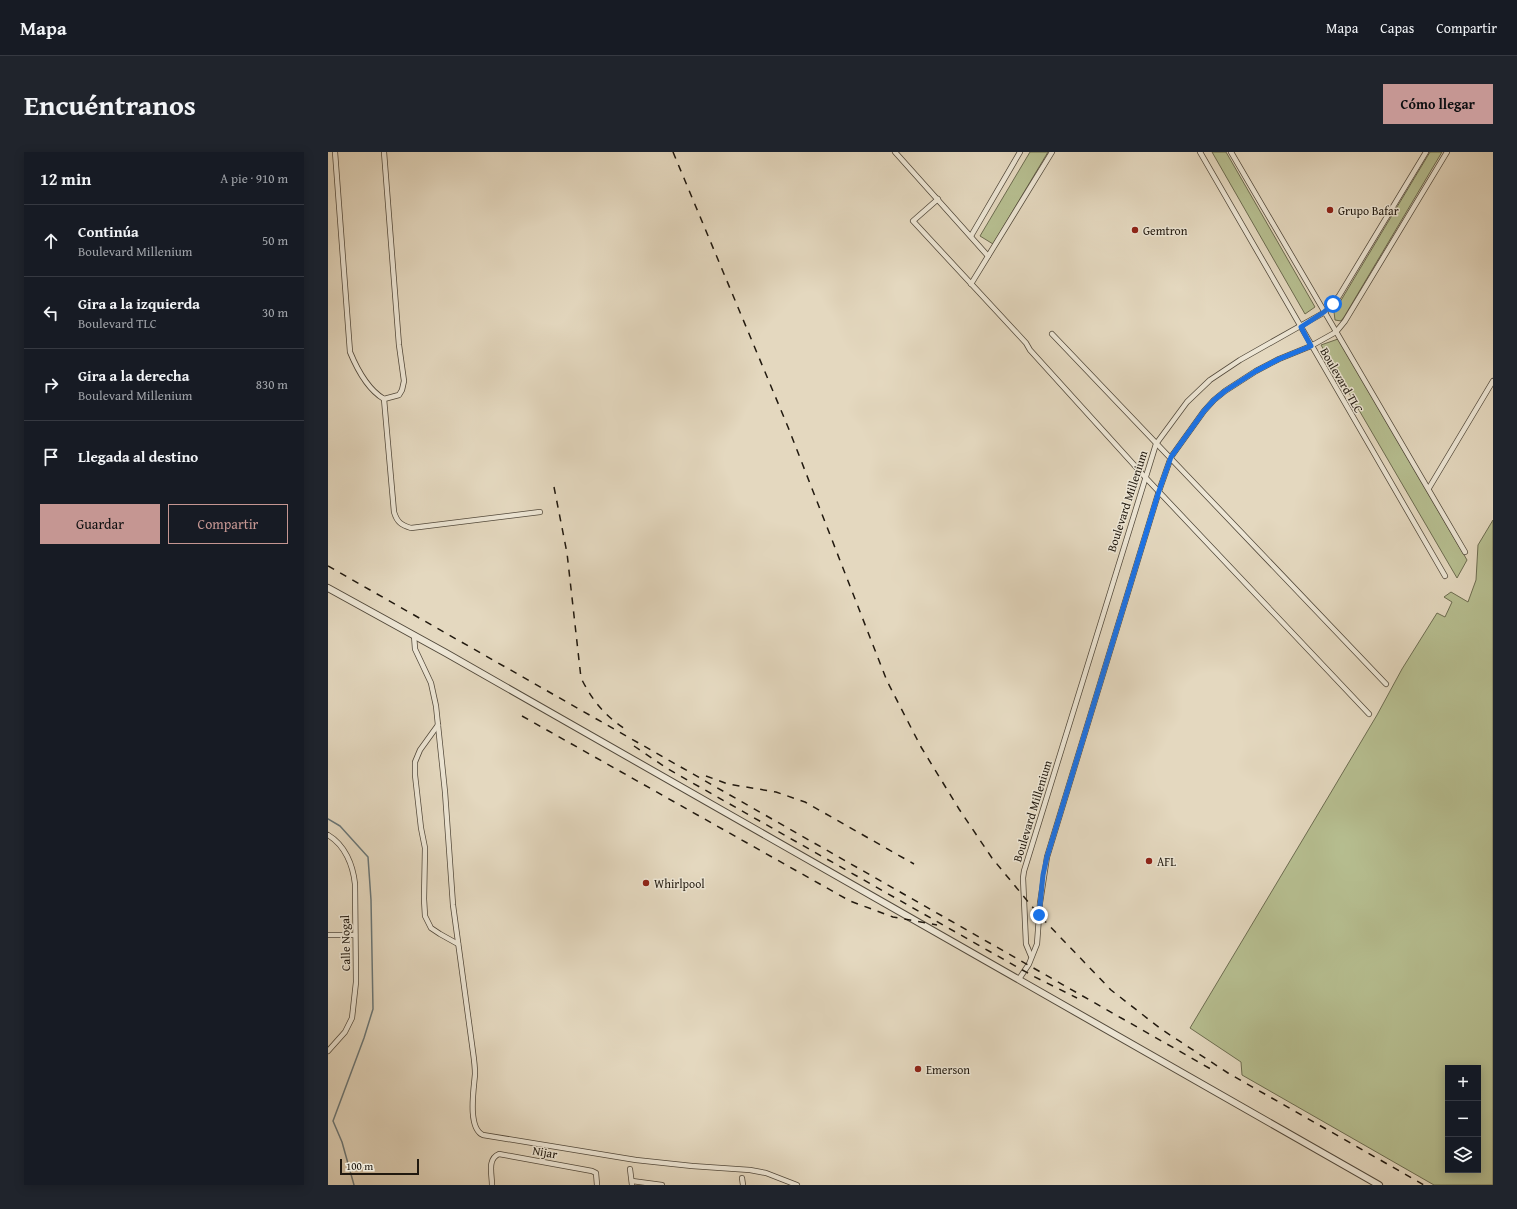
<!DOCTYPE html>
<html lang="es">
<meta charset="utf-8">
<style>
body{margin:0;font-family:"Gentium Book Plus",serif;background:#20242c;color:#f1f3f6}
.controls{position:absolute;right:12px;bottom:12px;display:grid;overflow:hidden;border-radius:0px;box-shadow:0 2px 10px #0003}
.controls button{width:36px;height:36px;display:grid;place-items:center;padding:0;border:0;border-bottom:1px solid #363941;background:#171b24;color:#f1f3f6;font:20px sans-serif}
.scale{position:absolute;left:12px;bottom:10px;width:79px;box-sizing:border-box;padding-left:4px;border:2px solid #21190f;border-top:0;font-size:11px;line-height:14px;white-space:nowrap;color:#21190f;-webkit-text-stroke:3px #ede6d5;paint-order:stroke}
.stop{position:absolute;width:12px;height:12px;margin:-9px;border:3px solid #1a73e8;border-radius:50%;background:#fff}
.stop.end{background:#1a73e8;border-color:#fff;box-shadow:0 1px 4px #0008}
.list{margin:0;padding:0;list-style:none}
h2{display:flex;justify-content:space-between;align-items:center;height:52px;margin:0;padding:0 16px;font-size:17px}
h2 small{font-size:13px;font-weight:400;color:#9ea1a6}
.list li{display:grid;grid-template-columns:26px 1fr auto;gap:12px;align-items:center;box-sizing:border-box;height:72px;padding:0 16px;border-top:1px solid #363941}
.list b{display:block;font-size:15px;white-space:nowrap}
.list p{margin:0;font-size:13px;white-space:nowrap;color:#9ea1a6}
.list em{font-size:13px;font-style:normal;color:#9ea1a6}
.actions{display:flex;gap:8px;padding:12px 16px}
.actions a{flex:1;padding:9px 0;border:1px solid #c59692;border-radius:0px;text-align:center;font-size:14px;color:#c59692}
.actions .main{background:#c59692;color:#111}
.icon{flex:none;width:22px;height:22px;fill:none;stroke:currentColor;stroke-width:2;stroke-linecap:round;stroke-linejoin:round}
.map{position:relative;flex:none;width:1165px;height:1033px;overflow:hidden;border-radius:0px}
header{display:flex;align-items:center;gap:24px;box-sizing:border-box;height:56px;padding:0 20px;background:#171b24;border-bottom:1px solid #363941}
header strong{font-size:19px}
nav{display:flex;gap:22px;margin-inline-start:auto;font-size:14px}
.intro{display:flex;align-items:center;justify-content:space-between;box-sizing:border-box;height:96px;padding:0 24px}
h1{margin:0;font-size:28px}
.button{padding:10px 18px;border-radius:0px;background:#c59692;color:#111;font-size:14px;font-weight:700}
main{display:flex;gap:24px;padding:0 24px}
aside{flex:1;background:#171b24;border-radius:0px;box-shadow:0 2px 10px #0003}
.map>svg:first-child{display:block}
.green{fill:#b6be90;stroke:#6c6c50;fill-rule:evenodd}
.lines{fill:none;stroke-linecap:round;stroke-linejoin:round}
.stream{stroke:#6a7778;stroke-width:1.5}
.minor-casing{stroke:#52493b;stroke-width:6}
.tertiary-casing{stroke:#52493b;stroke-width:8}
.minor{stroke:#ede6d5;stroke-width:4.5}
.tertiary{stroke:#ede6d5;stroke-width:6}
.rail{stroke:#21190f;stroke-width:1.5;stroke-dasharray:7 7;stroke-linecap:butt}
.route{stroke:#1a73e8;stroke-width:5}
.poi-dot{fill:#8f2418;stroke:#ede6d5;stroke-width:1.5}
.labels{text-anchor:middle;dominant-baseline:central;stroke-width:3;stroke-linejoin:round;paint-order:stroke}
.poi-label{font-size:12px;fill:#21190f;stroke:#ede6d5;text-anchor:start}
.street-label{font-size:12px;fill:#21190f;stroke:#ede6d5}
</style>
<header>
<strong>Mapa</strong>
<nav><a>Mapa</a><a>Capas</a><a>Compartir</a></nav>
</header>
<div class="intro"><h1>Encuéntranos</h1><a class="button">Cómo llegar</a></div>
<main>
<aside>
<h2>12 min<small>A pie · 910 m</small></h2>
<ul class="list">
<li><svg class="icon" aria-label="ahead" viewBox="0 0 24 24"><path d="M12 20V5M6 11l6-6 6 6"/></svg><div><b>Continúa</b><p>Boulevard Millenium</p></div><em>50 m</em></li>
<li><svg class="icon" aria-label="left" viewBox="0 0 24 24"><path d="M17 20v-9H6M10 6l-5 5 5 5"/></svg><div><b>Gira a la izquierda</b><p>Boulevard TLC</p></div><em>30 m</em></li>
<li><svg class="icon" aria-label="right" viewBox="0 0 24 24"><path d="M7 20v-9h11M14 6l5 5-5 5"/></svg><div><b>Gira a la derecha</b><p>Boulevard Millenium</p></div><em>830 m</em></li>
<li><svg class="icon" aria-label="arrive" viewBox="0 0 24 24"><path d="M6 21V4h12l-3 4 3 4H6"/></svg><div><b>Llegada al destino</b></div></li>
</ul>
<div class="actions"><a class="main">Guardar</a><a>Compartir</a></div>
</aside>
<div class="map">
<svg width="1165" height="1033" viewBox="0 0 1165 1033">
<rect width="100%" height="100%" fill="#e4d8bf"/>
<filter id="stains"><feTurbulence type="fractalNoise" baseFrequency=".005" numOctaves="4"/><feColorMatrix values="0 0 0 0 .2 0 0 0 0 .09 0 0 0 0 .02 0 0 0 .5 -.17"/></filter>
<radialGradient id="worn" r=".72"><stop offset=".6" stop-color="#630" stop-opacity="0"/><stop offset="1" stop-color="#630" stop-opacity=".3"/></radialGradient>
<g class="green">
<path d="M702,0H720L665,92L652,84Z"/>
<path d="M884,0H898L987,155L977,162Z"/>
<path d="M1102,0H1114L1016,165L1013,169L1007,168L1006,160Z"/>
<path d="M1010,187L1139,408L1129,426L993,193Z"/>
<path d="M1165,368V1033H1106L914,923L913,910L862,876L1002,642L1049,563L1074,517L1109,461L1117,465L1124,450L1116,445L1123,440L1140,450L1148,428L1150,393ZM1120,916H1150V1018H1120Z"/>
</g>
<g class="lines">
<path class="stream" d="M0,667L12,674L40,705L43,748L45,857L36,886L5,969L14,990L26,1033"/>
<g class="minor-casing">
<g id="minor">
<path d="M7,0L22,200C29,217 39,237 56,247L71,243L74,238L76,229L71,193L56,0"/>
<path d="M567,0L660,104"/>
<path d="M872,0L1117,424"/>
<path d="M903,0L1137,400"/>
<path d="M610,47L585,69L686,178L698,191L702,198L817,325L1041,562"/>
<path d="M643,84L692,0"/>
<path d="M643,132L724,0"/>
<path d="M724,182L1058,532"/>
<path d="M56,247L66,360C69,370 73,373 83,376L212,360"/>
<path d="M1101,336L1165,229"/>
<path d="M86,483L87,497L103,531L108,554L117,640L125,753L145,900C146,907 147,915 147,922C146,936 139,976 155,983L308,1008L364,1014L422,1018L438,1021L469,1033"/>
<path d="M110,573L92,598L87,610V623L93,676L97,696L96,747L97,764L103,776L112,782L130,792"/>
<path d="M0,683C17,693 25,713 27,732L28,830L24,866L17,880L0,899"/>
<path d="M0,783H27"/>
<path d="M703,804L698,792L695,726L696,719L828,292L859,250L882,228L912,208L997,160L1011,144L1098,0"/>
<path d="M691,827L701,812L709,792L712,751L719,705L831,339L843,305L876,259L886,248L897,239L928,219L951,207L983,194L1008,180L1017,169L1119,0"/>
<path d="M302,1017L304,1033"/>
<path d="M414,1026L415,1033"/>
<path d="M304,1029L334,1033"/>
<path d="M164,1033C164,1022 159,1007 171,1002L264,1019L268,1021L269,1033"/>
</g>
</g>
<g class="tertiary-casing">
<path id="tertiary" d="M0,436L118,501L1051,1033"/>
</g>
<use href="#minor" class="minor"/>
<use href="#tertiary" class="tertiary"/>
<g class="rail">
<path d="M345,0L460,275L559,529L593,595L631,657L664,706L711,763L783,838L833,877L900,921L1096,1033"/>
<path d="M226,335L239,401L253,526C264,548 276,563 297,577"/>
<path d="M0,414L888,920"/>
<path d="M194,564L522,749L565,765L609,773"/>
<path d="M306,594L340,617L705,824L749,846"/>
<path d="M378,624L400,632L448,640L477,650L586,712"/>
</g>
</g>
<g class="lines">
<path class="route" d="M711,763L715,723L719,705L831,339L843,305L876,259L886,248L897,239L928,219L951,207L983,194L973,175L996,160L1005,152"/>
</g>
<g class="poi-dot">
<circle cx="1002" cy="58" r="4"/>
<circle cx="807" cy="78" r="4"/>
<circle cx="821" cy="709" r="4"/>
<circle cx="318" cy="731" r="4"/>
<circle cx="590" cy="917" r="4"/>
</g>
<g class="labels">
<g class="poi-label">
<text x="1010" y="58">Grupo Bafar</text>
<text x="815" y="78">Gemtron</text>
<text x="829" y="709">AFL</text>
<text x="326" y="731">Whirlpool</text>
<text x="598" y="917">Emerson</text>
</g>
<g class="street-label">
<text transform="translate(1014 228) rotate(60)">Boulevard TLC</text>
<text transform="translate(799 349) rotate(-72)">Boulevard Millenium</text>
<text transform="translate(704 659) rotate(-73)">Boulevard Millenium</text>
<text transform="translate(17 791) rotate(-91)">Calle Nogal</text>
<text transform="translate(217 1000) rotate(10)">Nijar</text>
</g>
</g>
<rect width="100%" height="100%" filter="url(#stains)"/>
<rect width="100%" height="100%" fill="url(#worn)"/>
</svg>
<div class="controls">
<button>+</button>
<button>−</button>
<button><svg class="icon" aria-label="layers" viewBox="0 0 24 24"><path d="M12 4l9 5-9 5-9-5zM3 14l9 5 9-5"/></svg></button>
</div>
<div class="scale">100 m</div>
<div class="stop" style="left:1005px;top:152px"></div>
<div class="stop end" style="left:711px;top:763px"></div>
</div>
</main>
